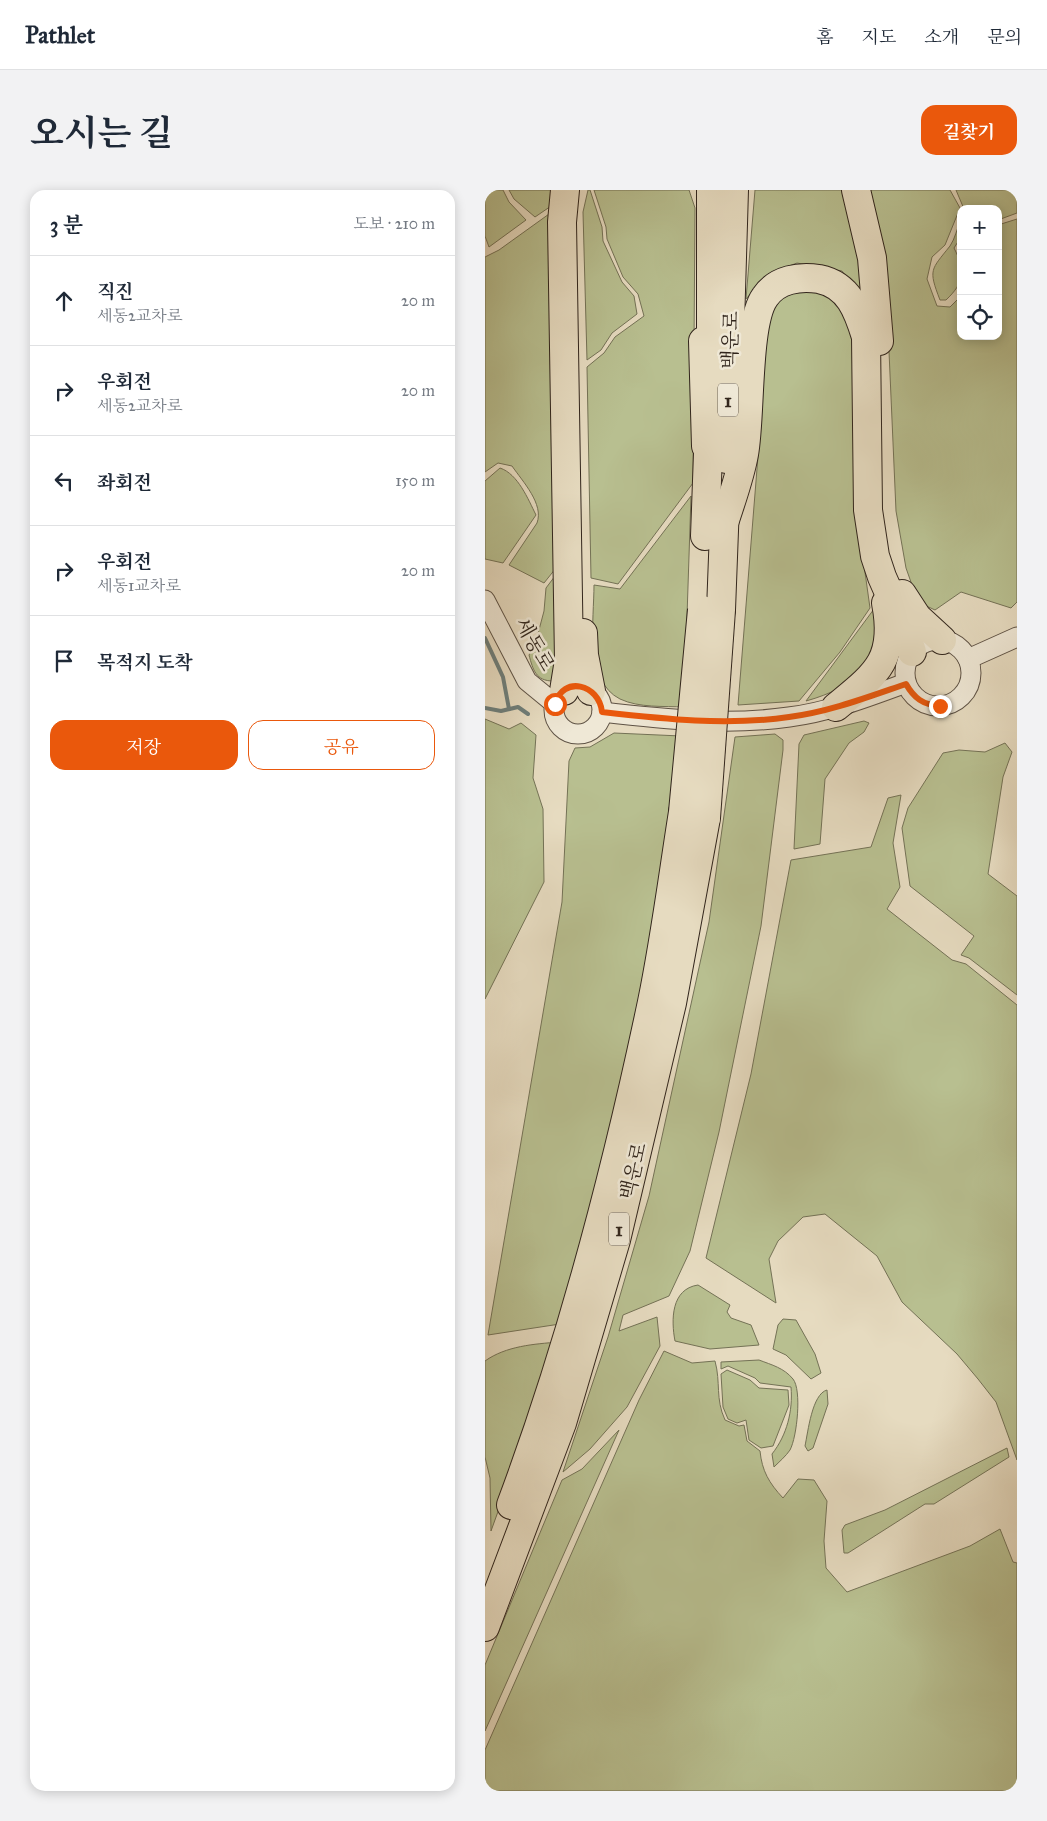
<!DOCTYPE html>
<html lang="ko">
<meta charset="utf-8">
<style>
body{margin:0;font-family:"IM FELL Great Primer","Noto Serif KR",serif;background:#f2f2f3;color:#1f2937}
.controls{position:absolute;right:15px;top:15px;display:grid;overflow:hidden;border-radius:10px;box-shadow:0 2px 12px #0003}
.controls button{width:45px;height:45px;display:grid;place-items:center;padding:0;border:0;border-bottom:1px solid #e0e1e3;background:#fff;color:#1f2937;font:25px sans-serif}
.stop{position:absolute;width:15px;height:15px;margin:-11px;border:4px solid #ea580c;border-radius:50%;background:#fff}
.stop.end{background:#ea580c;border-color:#fff;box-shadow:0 1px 5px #0008}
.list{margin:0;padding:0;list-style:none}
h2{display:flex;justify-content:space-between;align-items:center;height:65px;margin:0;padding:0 20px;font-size:21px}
h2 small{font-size:16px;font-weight:400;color:#747a83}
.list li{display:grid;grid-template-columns:32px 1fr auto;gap:15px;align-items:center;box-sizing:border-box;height:90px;padding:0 20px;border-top:1px solid #e0e1e3}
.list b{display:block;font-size:19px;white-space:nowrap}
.list p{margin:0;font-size:16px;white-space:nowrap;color:#747a83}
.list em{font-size:16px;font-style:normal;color:#747a83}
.actions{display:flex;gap:10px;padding:15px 20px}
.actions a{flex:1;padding:11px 0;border:1px solid #ea580c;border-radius:15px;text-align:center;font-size:18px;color:#ea580c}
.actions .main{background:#ea580c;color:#fff}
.icon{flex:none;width:28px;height:28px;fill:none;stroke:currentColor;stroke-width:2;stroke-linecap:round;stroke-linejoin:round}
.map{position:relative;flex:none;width:532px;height:1601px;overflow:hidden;border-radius:15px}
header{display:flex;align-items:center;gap:30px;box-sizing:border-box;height:70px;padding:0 25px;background:#fff;border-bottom:1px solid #e0e1e3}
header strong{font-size:24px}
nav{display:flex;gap:28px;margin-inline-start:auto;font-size:18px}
.intro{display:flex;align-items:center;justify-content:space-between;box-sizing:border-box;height:120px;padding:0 30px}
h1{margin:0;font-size:35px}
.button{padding:12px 22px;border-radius:15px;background:#ea580c;color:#fff;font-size:18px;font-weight:700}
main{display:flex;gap:30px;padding:0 30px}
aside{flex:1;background:#fff;border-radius:15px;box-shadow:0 2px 12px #0003}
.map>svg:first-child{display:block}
.green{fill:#b8bf90;stroke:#747256}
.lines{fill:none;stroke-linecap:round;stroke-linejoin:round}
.stream{stroke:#6e7e7a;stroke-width:4}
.minor-casing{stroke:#5e5245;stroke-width:21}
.highway-casing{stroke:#31251c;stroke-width:30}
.minor{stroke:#efe8d6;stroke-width:19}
.highway{stroke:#e6dbc0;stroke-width:28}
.highway-bridge-casing{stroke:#31251c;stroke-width:30;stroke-linecap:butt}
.highway-bridge{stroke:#e6dbc0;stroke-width:28}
.route{stroke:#ea580c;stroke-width:6}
.labels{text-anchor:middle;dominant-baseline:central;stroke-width:5;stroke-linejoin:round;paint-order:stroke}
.shield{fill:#efe8d6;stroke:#6a6054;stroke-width:1}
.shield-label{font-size:19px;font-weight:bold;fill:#31251c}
.street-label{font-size:20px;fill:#31251c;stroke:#efe8d6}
</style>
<header>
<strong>Pathlet</strong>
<nav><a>홈</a><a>지도</a><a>소개</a><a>문의</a></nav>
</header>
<div class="intro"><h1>오시는 길</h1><a class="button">길찾기</a></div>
<main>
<aside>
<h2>3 분<small>도보 · 210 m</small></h2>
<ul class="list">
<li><svg class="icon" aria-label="ahead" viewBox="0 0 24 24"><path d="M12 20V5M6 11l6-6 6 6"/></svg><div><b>직진</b><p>세동2교차로</p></div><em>20 m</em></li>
<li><svg class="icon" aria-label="right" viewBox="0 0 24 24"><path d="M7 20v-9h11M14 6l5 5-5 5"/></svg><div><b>우회전</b><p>세동2교차로</p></div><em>20 m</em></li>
<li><svg class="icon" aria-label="left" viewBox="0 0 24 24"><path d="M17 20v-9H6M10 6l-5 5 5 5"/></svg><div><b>좌회전</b></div><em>150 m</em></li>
<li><svg class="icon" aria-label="right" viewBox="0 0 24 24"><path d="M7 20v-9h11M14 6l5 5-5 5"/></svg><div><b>우회전</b><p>세동1교차로</p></div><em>20 m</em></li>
<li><svg class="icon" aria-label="arrive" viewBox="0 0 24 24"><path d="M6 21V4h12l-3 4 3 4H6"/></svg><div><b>목적지 도착</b></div></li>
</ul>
<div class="actions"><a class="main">저장</a><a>공유</a></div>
</aside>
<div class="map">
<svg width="532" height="1601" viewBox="0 0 532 1601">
<rect width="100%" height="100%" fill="#e6dbc0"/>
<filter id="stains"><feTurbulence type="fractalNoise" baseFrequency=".004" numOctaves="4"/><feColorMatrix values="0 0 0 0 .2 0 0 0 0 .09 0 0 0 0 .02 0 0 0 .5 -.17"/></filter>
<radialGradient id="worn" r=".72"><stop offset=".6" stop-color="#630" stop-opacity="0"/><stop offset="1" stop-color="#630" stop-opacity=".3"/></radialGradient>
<g class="green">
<path d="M0,0H18L24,12L41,30L4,57L0,46Z"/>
<path d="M24,0H74L72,12L50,27L29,9Z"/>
<path d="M103,0H105L117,37L118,51L137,92L149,106L152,124L127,143L116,160L102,170L98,22Z"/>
<path d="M109,0H204L210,18L208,293L133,394L106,388L102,177L119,163L130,147L159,126L153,104L138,87L122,49L121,37Z"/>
<path d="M270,0H358L365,17L380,110L357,81L312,73L283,84L261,109Z"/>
<path d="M381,0H465L475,18L460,55L447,67L442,89L452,116L465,117L476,106V146H513V35L532,29V412L526,418L476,402L450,420L433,412L421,378L411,321L400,70Z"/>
<path d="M471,0H532V23L513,30V19H479Z"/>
<path d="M71,19L75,373L59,393L24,375L52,333C59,314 38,292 27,276L13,273L0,282V67L14,60Z"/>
<path d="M476,30V47L469,58C481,81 479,93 461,110H455C443,79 446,80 465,56C470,49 472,38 476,30Z"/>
<path d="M324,98L350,107L370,146L371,318L385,418L355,462L314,511L253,515L274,254L279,139L294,108Z"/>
<path d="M15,278C33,284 43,309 51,325L18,373L0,369V291Z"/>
<path d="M206,306L199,517C179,516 154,518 135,509C99,491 109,429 109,395L135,399Z"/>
<path d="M73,382L78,473L68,491C51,491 48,480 44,465L50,455L59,421L61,398Z"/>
<path d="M389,419C398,473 371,497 321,511Z"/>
<path d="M0,529L24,539L36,533L51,545L48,588L58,619L59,692L0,809Z"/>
<path d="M379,531L384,533L379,542L364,553L340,589L335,654L309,659L314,554L319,545Z"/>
<path d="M129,543L196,546L158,802L102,1044L75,1134L3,1145L77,712L84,571L90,558L105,557Z"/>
<path d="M290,544L298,550V560L276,736L234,942L205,1061L184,1106L138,1125L134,1141L172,1127L175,1156L142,1217L105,1259L78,1282L123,1147L164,1006L224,732L250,547Z"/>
<path d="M520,553L527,562L518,587L503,684L532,706V805L484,768L476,765L489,746L425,696L417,638L423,618L458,563L474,560L500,562Z"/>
<path d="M416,605L408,653L415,697L402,719L467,770L481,774L532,815V1270L511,1212L493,1189L472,1164L417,1112L392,1066L340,1024L318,1027L293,1051L284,1069L291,1113L221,1068L266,884L306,670L386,657L403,608Z"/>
<path d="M213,1095L245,1115L242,1122L246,1128L266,1135L274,1155L225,1159L190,1151C186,1130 186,1099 213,1095Z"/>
<path d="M298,1129L311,1130L330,1164L336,1183L326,1189L301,1165L288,1159L293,1135Z"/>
<path d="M74,1152L6,1341L5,1288L0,1267V1171C21,1156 49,1154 74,1152Z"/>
<path d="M179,1161L207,1173L230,1171C236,1193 230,1208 240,1230L254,1236L259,1235L262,1251L275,1261C277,1281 284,1293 298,1308L313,1289L329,1290L342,1311L339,1351L341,1378L362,1402L485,1356L515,1339L528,1372L532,1373V1601H0V1560L154,1210Z"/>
<path d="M274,1170C287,1175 299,1178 308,1189C317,1200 312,1247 305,1260C301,1266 294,1272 289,1277L287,1264C302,1245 308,1221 306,1197L275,1193L270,1188L243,1176L236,1179V1172Z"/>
<path d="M242,1180L265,1190L274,1198L303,1200L304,1215L288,1256L276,1258L264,1250L261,1230L252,1233L243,1229L238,1217L236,1184Z"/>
<path d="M342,1200L343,1214L328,1258L323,1261L320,1256C323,1242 327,1204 342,1200Z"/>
<path d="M134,1240L0,1541V1475L77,1290L97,1279Z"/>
<path d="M522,1258L524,1267L449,1314H440L363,1363H359L357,1340L360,1335L400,1320Z"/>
</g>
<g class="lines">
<g class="stream">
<path d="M0,448L18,487L24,519"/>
<path d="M0,518L16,521L33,517L43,524"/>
</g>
<g class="minor-casing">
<g id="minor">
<path d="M0,410L42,491L70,514"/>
<circle cx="453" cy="483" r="33"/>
<path d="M483,469L532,447"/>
<circle cx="93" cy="520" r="24"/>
<path d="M117,522C179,529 241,536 304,527C344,522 383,507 421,493"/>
</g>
</g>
<g class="highway-casing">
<g id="highway">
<path d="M226,0V171"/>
<path d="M371,0L387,68L394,151"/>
<path d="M218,151L221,256"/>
<path d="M241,269L249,0"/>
<path d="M239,333C246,311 255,287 259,264C266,228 261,133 280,107C292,89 315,86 334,89C364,95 373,121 381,147L383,320L390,366L397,387L420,439L427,462"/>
<path d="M220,346L224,236"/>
<path d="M417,404L432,427L457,450"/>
<path d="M236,420L240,314"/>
<path d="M98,443L99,465L106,501"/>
<path d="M79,501L84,470L77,32L80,0"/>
<path d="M351,517C391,484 412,470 401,413"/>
<path d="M26,1315C87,1152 131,983 167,812C180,749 188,685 198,622"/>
<path d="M0,1437L77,1233L131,1050L187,813L221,628"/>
</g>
</g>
<use href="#minor" class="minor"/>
<use href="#highway" class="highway"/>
<g class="highway-bridge-casing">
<g id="highway-bridge">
<path d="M198,622L217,420"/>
<path d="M221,628L236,420"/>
</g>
</g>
<use href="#highway-bridge" class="highway-bridge"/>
</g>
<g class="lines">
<path class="route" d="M70,514C78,485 114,494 117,522C179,529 241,536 304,527C344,522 383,507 421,494C429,508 438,515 455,516"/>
</g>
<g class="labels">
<g class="shield">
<rect x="233" y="193.5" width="20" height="33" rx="4"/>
<rect x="124" y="1022.5" width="20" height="33" rx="4"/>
</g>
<g class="shield-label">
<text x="243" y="210">1</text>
<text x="134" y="1039">1</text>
</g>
<g class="street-label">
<text transform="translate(245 150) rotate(-88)">백운로</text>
<text transform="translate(50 454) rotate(60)">세동로</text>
<text transform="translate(148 981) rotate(-77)">백운로</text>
</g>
</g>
<rect width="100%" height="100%" filter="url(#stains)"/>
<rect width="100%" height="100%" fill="url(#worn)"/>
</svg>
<div class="controls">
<button>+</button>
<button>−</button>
<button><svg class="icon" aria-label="locate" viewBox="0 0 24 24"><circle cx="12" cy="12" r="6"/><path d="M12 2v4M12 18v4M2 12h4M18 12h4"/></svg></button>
</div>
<div class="stop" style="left:70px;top:514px"></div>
<div class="stop end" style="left:455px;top:516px"></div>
</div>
</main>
